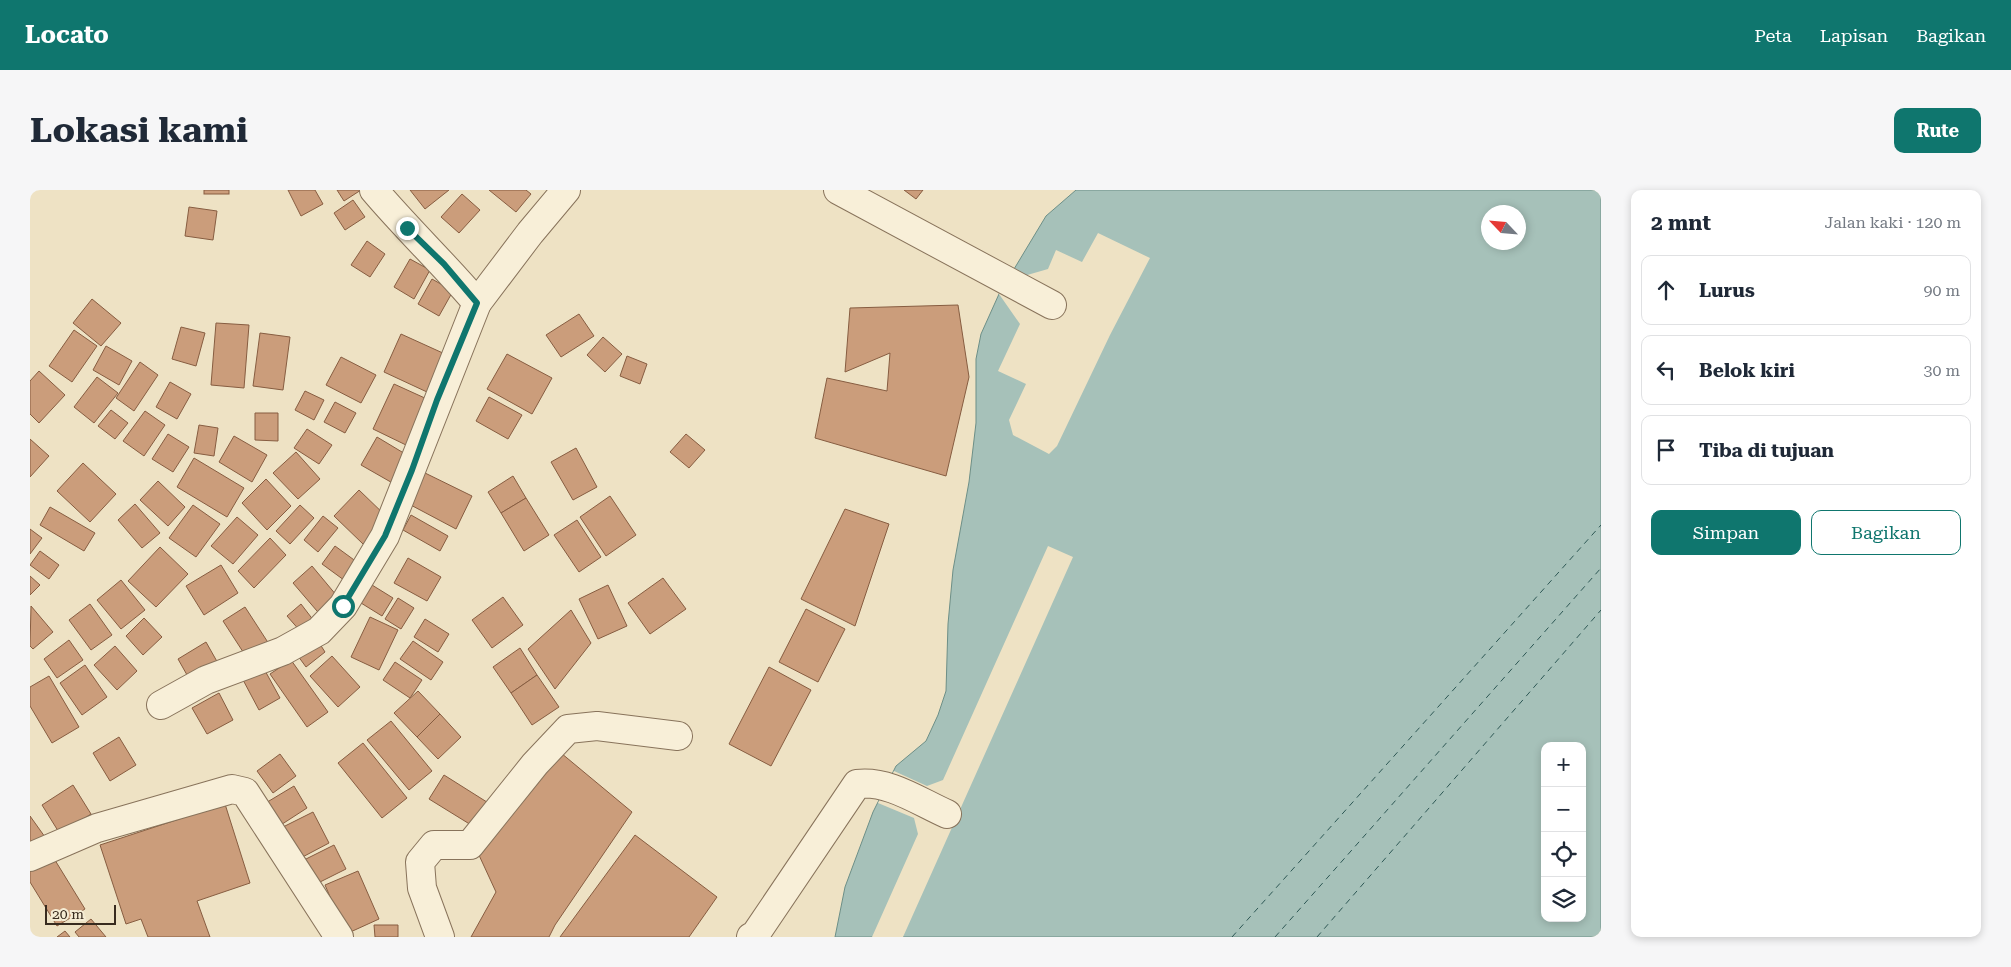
<!DOCTYPE html>
<html lang="id">
<meta charset="utf-8">
<style>
body{margin:0;font-family:"Roboto Serif",serif;background:#f6f6f7;color:#1f2937}
.controls{position:absolute;right:15px;bottom:15px;display:grid;overflow:hidden;border-radius:10px;box-shadow:0 2px 8px #0003}
.controls button{width:45px;height:45px;display:grid;place-items:center;padding:0;border:0;border-bottom:1px solid #e0e1e3;background:#fff;color:#1f2937;font:25px sans-serif}
.compass{position:absolute;left:1451px;top:15px;width:45px;height:45px;border-radius:50%;background:#fff;box-shadow:0 2px 8px #0003;rotate:296deg}
.scale{position:absolute;left:15px;bottom:12px;width:71px;box-sizing:border-box;padding-left:5px;border:2px solid #382b1f;border-top:0;font-size:14px;line-height:18px;white-space:nowrap;color:#382b1f;-webkit-text-stroke:4px #f5ecd4;paint-order:stroke}
.stop{position:absolute;width:15px;height:15px;margin:-11px;border:4px solid #0f766e;border-radius:50%;background:#fff}
.stop.end{background:#0f766e;border-color:#fff;box-shadow:0 1px 5px #0008}
.list{margin:0;padding:0;list-style:none}
h2{display:flex;justify-content:space-between;align-items:center;height:65px;margin:0;padding:0 20px;font-size:21px}
h2 small{font-size:16px;font-weight:400;color:#747a83}
.list li{display:grid;grid-template-columns:32px 1fr auto;gap:15px;align-items:center;box-sizing:border-box;height:70px;margin:0 10px 10px;padding:0 10px;border:1px solid #e0e1e3;border-radius:10px}
.list b{display:block;font-size:19px;white-space:nowrap}
.list em{font-size:16px;font-style:normal;color:#747a83}
.actions{display:flex;gap:10px;padding:15px 20px}
.actions a{flex:1;padding:11px 0;border:1px solid #0f766e;border-radius:10px;text-align:center;font-size:18px;color:#0f766e}
.actions .main{background:#0f766e;color:#fff}
.icon{flex:none;width:28px;height:28px;fill:none;stroke:currentColor;stroke-width:2;stroke-linecap:round;stroke-linejoin:round}
.map{position:relative;flex:none;width:1571px;height:747px;overflow:hidden;border-radius:10px}
header{display:flex;align-items:center;gap:30px;box-sizing:border-box;height:70px;padding:0 25px;background:#0f766e;color:#fff}
header strong{font-size:24px}
nav{display:flex;gap:28px;margin-inline-start:auto;font-size:18px}
.intro{display:flex;align-items:center;justify-content:space-between;box-sizing:border-box;height:120px;padding:0 30px}
h1{margin:0;font-size:35px}
.button{padding:12px 22px;border-radius:10px;background:#0f766e;color:#fff;font-size:18px;font-weight:700}
main{display:flex;gap:30px;padding:0 30px}
aside{flex:1;background:#fff;border-radius:10px;box-shadow:0 2px 8px #0003}
.map>svg:first-child{display:block}
.water{fill:#a6c1b9;stroke:#6d8f87;fill-rule:evenodd}
.pier{fill:#eee2c4}
.lines{fill:none;stroke-linecap:round;stroke-linejoin:round}
.ferry{stroke:#2e5855;stroke-width:1;stroke-dasharray:6 5;stroke-linecap:butt}
.building{fill:#cb9d7b;stroke:#875d41}
.minor-casing{stroke:#88735b;stroke-width:30}
.minor{stroke:#f8efd8;stroke-width:28}
.route{stroke:#0f766e;stroke-width:6}
</style>
<header>
<strong>Locato</strong>
<nav><a>Peta</a><a>Lapisan</a><a>Bagikan</a></nav>
</header>
<div class="intro"><h1>Lokasi kami</h1><a class="button">Rute</a></div>
<main>
<div class="map">
<svg width="1571" height="747" viewBox="0 0 1571 747">
<rect width="100%" height="100%" fill="#eee2c4"/>
<path class="water" d="M1046,0H1571V747H805L815,697L843,622L866,576L896,551L908,525L916,501L918,434L923,380L939,292L946,233V169L951,144L969,104L1016,26ZM1458,22H1488V52H1458ZM1515,556H1552V728H1515Z"/>
<g class="pier">
<path d="M1068,43L1120,68L1080,145L1027,256L1019,264L983,245L979,230L996,194L968,181L990,134L969,104L976,91L1018,79L1026,60L1052,72Z"/>
<path d="M1018,356L1043,367L873,747H842L888,644L884,628L848,613L864,581L897,596L913,590Z"/>
</g>
<g class="lines">
<g class="ferry">
<path d="M1202,747L1571,335"/>
<path d="M1245,747L1571,378"/>
<path d="M1287,747L1571,420"/>
</g>
</g>
<g class="building">
<rect x="174" y="0" width="25" height="4"/>
<path d="M258,0H285L293,14L271,26Z"/>
<path d="M307,0H331L314,11Z"/>
<path d="M380,0H419L395,19Z"/>
<path d="M459,0H496L501,4L486,22Z"/>
<path d="M874,0H893L886,9Z"/>
<path d="M432,4L450,20L429,43L411,27Z"/>
<path d="M323,10L335,27L315,40L304,23Z"/>
<path d="M159,17L187,21L183,50L155,46Z"/>
<path d="M337,51L355,64L340,87L321,75Z"/>
<path d="M380,69L400,80L384,109L364,97Z"/>
<path d="M402,89L423,101L409,126L388,114Z"/>
<path d="M62,109L91,133L71,156L43,133Z"/>
<path d="M928,115L939,187L916,286L785,248L797,188L857,201L860,163L815,182L820,118Z"/>
<path d="M549,124L564,146L531,167L516,145Z"/>
<path d="M186,133L219,135L214,198L181,195Z"/>
<path d="M151,137L175,143L166,176L142,169Z"/>
<path d="M44,140L67,156L42,192L19,176Z"/>
<path d="M230,143L260,147L253,200L223,196Z"/>
<path d="M371,144L415,164L397,202L354,182Z"/>
<path d="M573,147L592,164L575,182L557,165Z"/>
<path d="M76,156L102,171L89,195L63,180Z"/>
<path d="M477,164L522,188L502,224L457,199Z"/>
<path d="M597,166L617,174L610,194L590,186Z"/>
<path d="M311,167L346,185L331,213L296,195Z"/>
<path d="M110,172L128,185L104,221L86,208Z"/>
<path d="M9,181L35,205L9,233L0,224V191Z"/>
<path d="M67,187L88,203L64,233L44,217Z"/>
<path d="M140,192L161,204L147,229L126,217Z"/>
<path d="M364,194L397,209L376,255L343,239Z"/>
<path d="M275,201L294,210L284,230L265,220Z"/>
<path d="M459,207L492,225L478,249L446,231Z"/>
<path d="M305,212L326,223L315,243L294,232Z"/>
<path d="M81,220L98,233L85,249L68,236Z"/>
<path d="M115,221L135,235L114,266L93,251Z"/>
<path d="M225,223H248V251L225,250Z"/>
<path d="M169,235L188,238L184,266L164,263Z"/>
<path d="M277,239L302,255L289,274L264,258Z"/>
<path d="M138,244L159,257L143,282L122,269Z"/>
<path d="M656,244L675,260L659,278L640,262Z"/>
<path d="M204,246L237,265L222,292L189,272Z"/>
<path d="M347,247L382,268L366,295L331,275Z"/>
<path d="M0,249L19,266L0,287Z"/>
<path d="M546,258L567,297L543,310L521,272Z"/>
<path d="M266,262L290,289L268,309L243,283Z"/>
<path d="M164,268L214,298L197,327L147,297Z"/>
<path d="M53,273L86,304L60,332L27,301Z"/>
<path d="M393,282L442,306L426,339L377,313Z"/>
<path d="M483,286L496,308L471,323L458,302Z"/>
<path d="M236,289L261,316L237,340L212,313Z"/>
<path d="M128,291L155,317L138,336L110,310Z"/>
<path d="M329,300L358,328L333,354L304,326Z"/>
<path d="M580,306L606,345L576,366L550,327Z"/>
<path d="M496,308L519,345L494,361L471,323Z"/>
<path d="M105,314L130,343L112,358L88,330Z"/>
<path d="M163,315L190,334L166,367L139,348Z"/>
<path d="M270,315L284,328L260,354L246,341Z"/>
<path d="M20,317L65,343L54,361L10,335Z"/>
<path d="M815,319L859,334L825,436L771,409Z"/>
<path d="M381,325L418,346L410,361L373,340Z"/>
<path d="M293,326L308,338L288,362L274,350Z"/>
<path d="M207,327L228,345L203,374L181,356Z"/>
<path d="M547,330L571,367L549,382L524,345Z"/>
<path d="M0,339L12,348L0,364Z"/>
<path d="M240,348L256,365L224,398L208,381Z"/>
<path d="M305,356L331,375L318,393L292,374Z"/>
<path d="M130,357L158,384L126,417L98,391Z"/>
<path d="M10,361L29,375L19,389L0,375Z"/>
<path d="M378,368L411,387L397,411L364,393Z"/>
<path d="M191,375L208,403L174,425L156,396Z"/>
<path d="M282,376L312,412L293,428L263,393Z"/>
<path d="M0,386L10,395L0,405Z"/>
<path d="M633,388L656,419L620,444L598,413Z"/>
<path d="M91,390L115,420L91,439L67,410Z"/>
<path d="M342,395L363,408L352,426L331,413Z"/>
<path d="M578,395L597,436L568,449L549,409Z"/>
<path d="M473,407L493,435L462,458L442,430Z"/>
<path d="M368,408L384,418L371,439L355,429Z"/>
<path d="M60,414L82,445L61,460L39,430Z"/>
<path d="M271,414L284,431L271,442L257,426Z"/>
<path d="M1,416L23,442L3,459L0,456Z"/>
<path d="M215,417L239,454L217,468L193,431Z"/>
<path d="M776,419L815,439L788,492L749,472Z"/>
<path d="M541,420L561,453L525,499L498,459Z"/>
<path d="M340,427L368,440L349,480L321,467Z"/>
<path d="M114,428L132,447L113,465L96,446Z"/>
<path d="M395,429L419,444L408,462L384,447Z"/>
<path d="M39,450L53,470L27,488L14,469Z"/>
<path d="M288,451L295,462L276,477L268,466Z"/>
<path d="M383,451L413,472L401,490L370,469Z"/>
<path d="M176,452L189,475L161,492L148,469Z"/>
<path d="M85,456L107,481L87,500L64,475Z"/>
<path d="M490,458L507,485L481,503L463,477Z"/>
<path d="M302,466L330,497L308,517L280,486Z"/>
<path d="M261,470L298,522L277,537L240,484Z"/>
<path d="M365,472L392,490L380,508L353,490Z"/>
<path d="M55,475L77,507L52,525L30,493Z"/>
<path d="M233,477L250,508L229,520L212,488Z"/>
<path d="M739,477L781,500L741,576L699,554Z"/>
<path d="M507,485L529,517L502,535L481,503Z"/>
<path d="M19,486L49,537L22,553L0,516V497Z"/>
<path d="M388,501L410,524L387,547L364,523Z"/>
<path d="M189,503L203,530L177,544L162,518Z"/>
<path d="M410,524L431,547L408,569L387,547Z"/>
<path d="M361,531L402,581L379,600L337,550Z"/>
<path d="M89,547L106,575L80,591L63,563Z"/>
<path d="M333,553L377,608L352,628L308,573Z"/>
<path d="M531,563L602,622L525,735L519,747H441L466,702L448,663Z"/>
<path d="M250,564L266,586L243,603L227,581Z"/>
<path d="M414,585L460,614L446,638L399,609Z"/>
<path d="M43,595L61,624L30,644L12,615Z"/>
<path d="M264,596L277,618L243,640L229,617Z"/>
<path d="M195,614L220,693L167,711L180,747H118L111,729L96,734L70,655Z"/>
<path d="M283,622L299,653L265,671L249,639Z"/>
<path d="M0,626L15,647L0,658Z"/>
<path d="M605,645L687,707L659,747H530Z"/>
<path d="M304,655L316,679L282,696L270,672Z"/>
<path d="M20,662L55,719L27,736L0,692V675Z"/>
<path d="M328,681L349,729L316,744L295,695Z"/>
<path d="M61,729L76,747H49L45,742Z"/>
<path d="M344,735H368V747H345Z"/>
<path d="M35,741L40,747H27Z"/>
</g>
<g class="lines">
<g class="minor-casing">
<g id="minor">
<path d="M344,0C377,39 414,74 447,113"/>
<path d="M808,0L1022,115"/>
<path d="M131,515L176,490L253,461L289,441L313,416L355,346L447,113L500,43L536,0"/>
<path d="M0,667L67,638L202,599L215,602L309,747"/>
<path d="M410,747L392,698L390,672L404,655H440L505,574L538,539L567,536L648,546"/>
<path d="M721,747L725,745L827,594C858,590 888,611 917,624"/>
</g>
</g>
<use href="#minor" class="minor"/>
</g>
<g class="lines">
<path class="route" d="M313,416L355,346L382,280L407,210L447,113L414,74L377,38"/>
</g>
</svg>
<div class="controls">
<button>+</button>
<button>−</button>
<button><svg class="icon" aria-label="locate" viewBox="0 0 24 24"><circle cx="12" cy="12" r="6"/><path d="M12 2v4M12 18v4M2 12h4M18 12h4"/></svg></button>
<button><svg class="icon" aria-label="layers" viewBox="0 0 24 24"><path d="M12 4l9 5-9 5-9-5zM3 14l9 5 9-5"/></svg></button>
</div>
<svg class="compass" viewBox="-18 -18 36 36"><path d="M0-13l5 13h-10z" fill="#e53935"/><path d="M0 13l5-13h-10z" fill="#747a83"/></svg>
<div class="scale">20 m</div>
<div class="stop" style="left:313px;top:416px"></div>
<div class="stop end" style="left:377px;top:38px"></div>
</div>
<aside>
<h2>2 mnt<small>Jalan kaki · 120 m</small></h2>
<ul class="list">
<li><svg class="icon" aria-label="ahead" viewBox="0 0 24 24"><path d="M12 20V5M6 11l6-6 6 6"/></svg><div><b>Lurus</b></div><em>90 m</em></li>
<li><svg class="icon" aria-label="left" viewBox="0 0 24 24"><path d="M17 20v-9H6M10 6l-5 5 5 5"/></svg><div><b>Belok kiri</b></div><em>30 m</em></li>
<li><svg class="icon" aria-label="arrive" viewBox="0 0 24 24"><path d="M6 21V4h12l-3 4 3 4H6"/></svg><div><b>Tiba di tujuan</b></div></li>
</ul>
<div class="actions"><a class="main">Simpan</a><a>Bagikan</a></div>
</aside>
</main>
